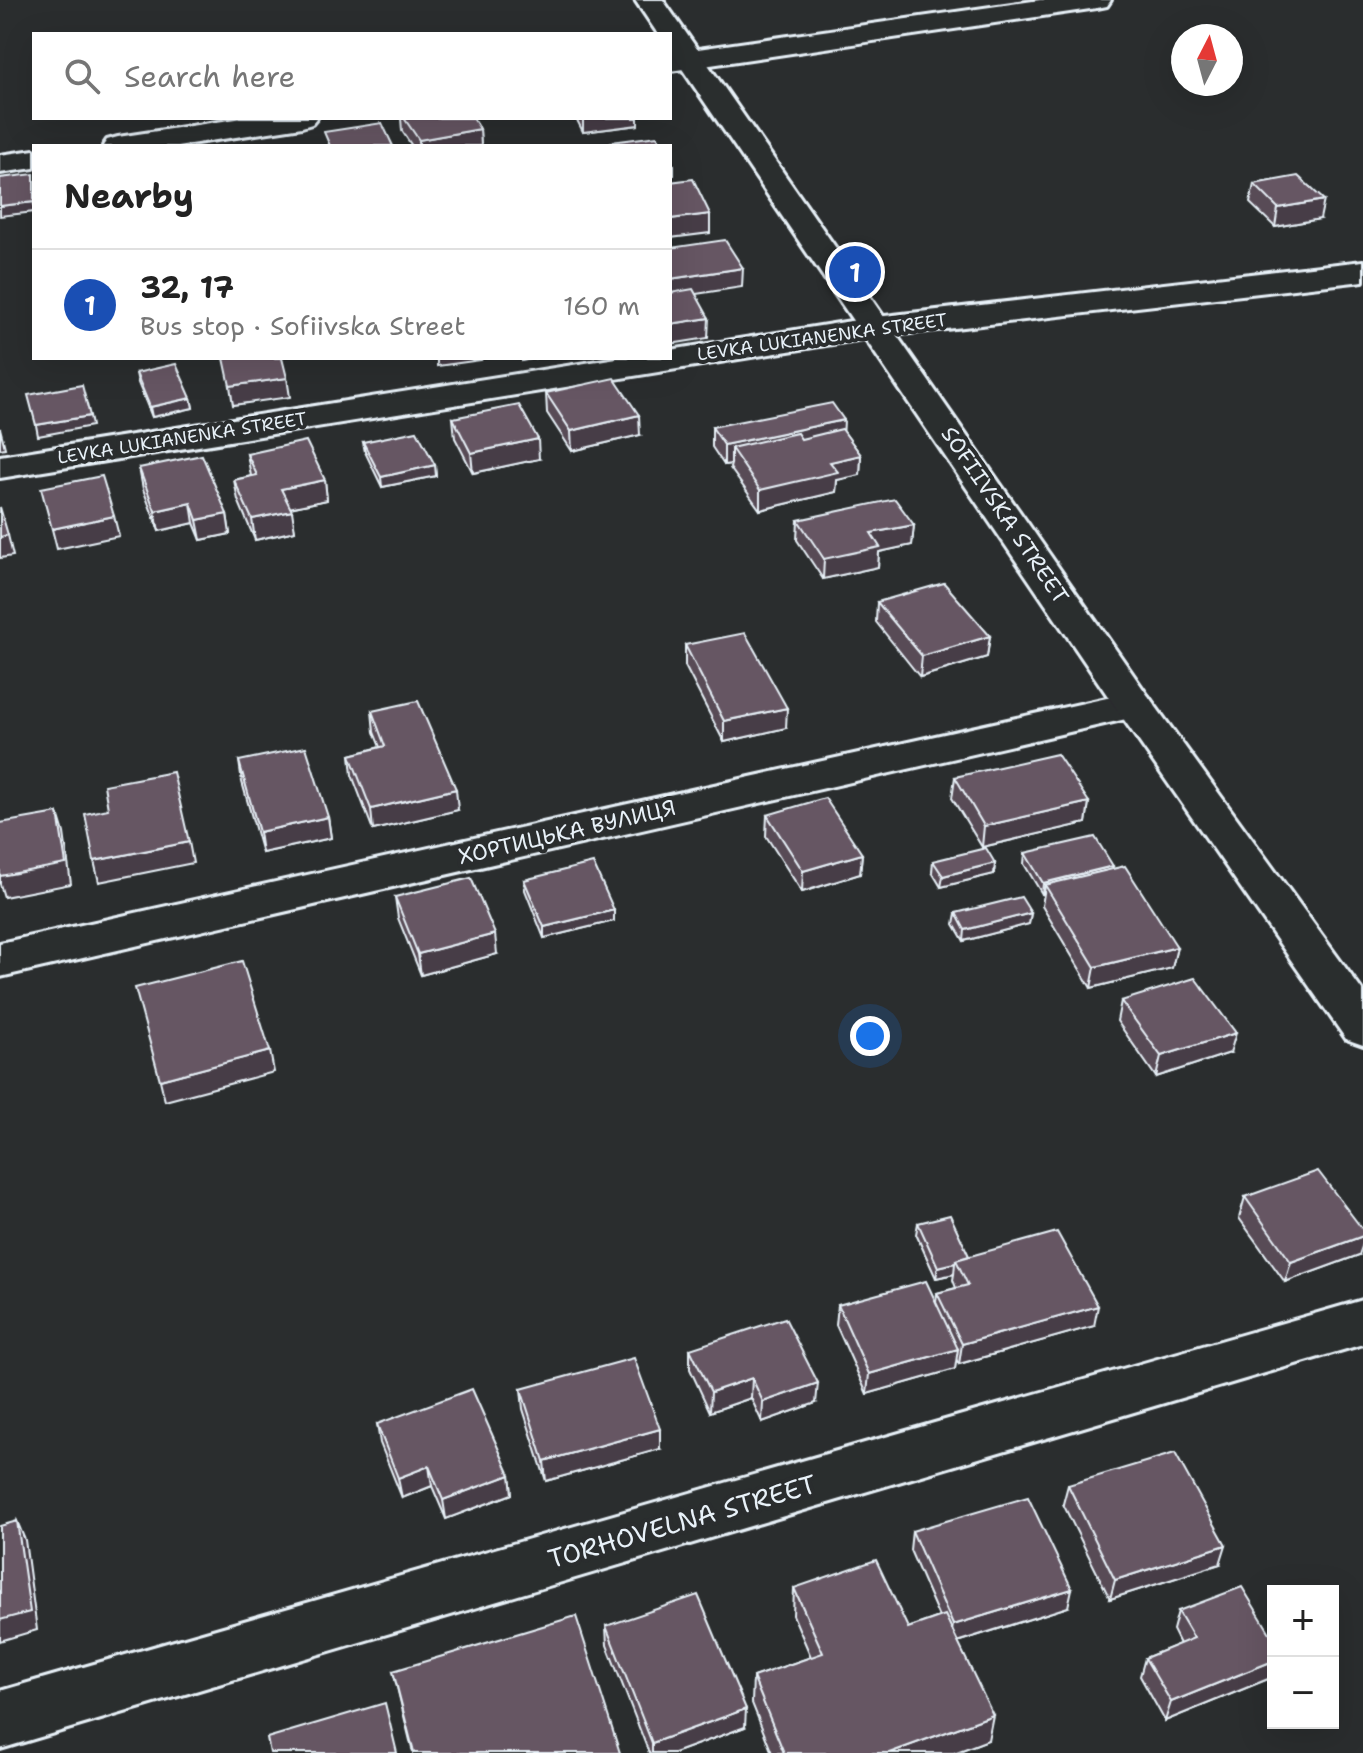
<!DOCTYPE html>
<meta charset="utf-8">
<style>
body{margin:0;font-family:"Shantell Sans",sans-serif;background:#f2f2f2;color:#222}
.controls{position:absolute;right:24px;bottom:24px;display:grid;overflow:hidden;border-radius:0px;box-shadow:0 8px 32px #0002}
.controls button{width:72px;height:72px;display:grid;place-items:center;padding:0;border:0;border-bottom:2px solid #e0e0e0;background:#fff;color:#222;font:40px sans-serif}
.compass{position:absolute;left:1171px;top:24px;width:72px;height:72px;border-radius:50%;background:#fff;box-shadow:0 8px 32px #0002;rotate:6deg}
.you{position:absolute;left:870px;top:1036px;width:28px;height:28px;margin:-20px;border:6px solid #fff;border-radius:50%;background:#1a73e8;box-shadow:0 0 0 12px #1a73e833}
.badge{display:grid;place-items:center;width:52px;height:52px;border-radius:50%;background:#1a73e8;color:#fff;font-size:26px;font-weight:700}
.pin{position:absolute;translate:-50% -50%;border:4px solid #fff;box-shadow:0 2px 8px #0006}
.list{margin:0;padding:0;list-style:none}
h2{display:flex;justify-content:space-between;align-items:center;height:104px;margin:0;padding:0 32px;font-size:34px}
h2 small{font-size:26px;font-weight:400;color:#767676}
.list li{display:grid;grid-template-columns:52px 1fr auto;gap:24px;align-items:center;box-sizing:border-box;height:112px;padding:0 32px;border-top:2px solid #e0e0e0}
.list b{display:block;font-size:30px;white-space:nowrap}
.list p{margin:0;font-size:26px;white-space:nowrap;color:#767676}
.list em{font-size:26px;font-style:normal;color:#767676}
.icon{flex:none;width:44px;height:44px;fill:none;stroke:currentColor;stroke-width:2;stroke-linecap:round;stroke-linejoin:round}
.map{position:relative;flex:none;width:1363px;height:1753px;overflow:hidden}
.search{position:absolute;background:#fff;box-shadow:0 8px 32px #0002;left:32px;top:32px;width:640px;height:88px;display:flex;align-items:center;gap:20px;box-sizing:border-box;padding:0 28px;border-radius:0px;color:#767676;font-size:30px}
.panel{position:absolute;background:#fff;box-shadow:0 8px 32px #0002;left:32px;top:144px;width:640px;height:216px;border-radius:0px}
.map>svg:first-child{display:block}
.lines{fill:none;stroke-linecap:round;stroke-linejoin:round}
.street-casing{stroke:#e8f1f8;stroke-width:6}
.secondary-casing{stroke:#e8f1f8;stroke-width:6}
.street{fill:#2a2d2e;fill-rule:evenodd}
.secondary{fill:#2a2d2e;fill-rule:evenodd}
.wall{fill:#584b56;stroke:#e8f1f8;stroke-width:2}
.shaded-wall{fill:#473d46;stroke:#e8f1f8;stroke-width:2}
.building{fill:#665764;stroke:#e8f1f8;stroke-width:2}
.labels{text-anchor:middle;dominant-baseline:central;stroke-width:8;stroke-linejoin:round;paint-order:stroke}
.far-street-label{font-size:18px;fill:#e8f1f8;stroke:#2a2d2e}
.street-label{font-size:22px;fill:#e8f1f8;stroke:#2a2d2e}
.near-street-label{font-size:26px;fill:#e8f1f8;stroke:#2a2d2e}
</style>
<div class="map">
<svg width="1363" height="1753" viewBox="0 0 1363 1753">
<rect width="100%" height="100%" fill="#2a2d2e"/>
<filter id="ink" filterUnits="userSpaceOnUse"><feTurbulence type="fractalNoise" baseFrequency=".0125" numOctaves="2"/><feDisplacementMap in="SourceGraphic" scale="16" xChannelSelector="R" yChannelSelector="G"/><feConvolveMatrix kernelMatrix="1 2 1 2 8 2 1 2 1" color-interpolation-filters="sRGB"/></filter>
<g filter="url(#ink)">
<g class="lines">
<g class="street-casing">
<g id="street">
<path d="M1040,0H1111L1107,6L1097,8L670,71V53Z"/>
<path d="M243,118H317L312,124L302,127L177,146H103L107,140L118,137Z"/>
<path d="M34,150V168L0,173V155Z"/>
<path d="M1363,261V281L876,337L0,478V456L617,358H670V350L876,317Z"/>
<path d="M1134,692L1148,696L1154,705L1148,714L0,977V943Z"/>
<path d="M1363,1300V1344L0,1749V1691Z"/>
</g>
</g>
<g class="secondary-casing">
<path id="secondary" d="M635,0H663L1148,696L1363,992V1045L1346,1039L1120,714L670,51V34H658Z"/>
</g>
<use href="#street" class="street"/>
<use href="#secondary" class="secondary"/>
</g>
<g class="wall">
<path d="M401,118H473L480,129L481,146H412L402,131Z"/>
<path d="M576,118H638V125L583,132Z"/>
<path d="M1254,184L1320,219L1275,227L1250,203Z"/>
<path d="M136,373L191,398L193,408L152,417L138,383Z"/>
<path d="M546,393L640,435L572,451L547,413Z"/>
<path d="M453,418L539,459L473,473L455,438Z"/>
<path d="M712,427L844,432L861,455L860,475L837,480L836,492L760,510L730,468L731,464L724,465L712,447Z"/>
<path d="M363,442L435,465L436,476L382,487L365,452Z"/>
<path d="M247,454L325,480L327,500L290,508L295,531L255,540L238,500L234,480L251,476Z"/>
<path d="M139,468L227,514L230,534L201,540L194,523L159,531L143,489Z"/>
<path d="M798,520L914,525L912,545L879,552L878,567L823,579L797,540Z"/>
<path d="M877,602L990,636L987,657L920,677L876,622Z"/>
<path d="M685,645L786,728L724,742L685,666Z"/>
<path d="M372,711L458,810L373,830L352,775L350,755L380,747L374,732Z"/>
<path d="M239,761L328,817L331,838L262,853L242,782Z"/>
<path d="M955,777L1089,802L1086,823L982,847L952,798Z"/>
<path d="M767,815L862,854L860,874L802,892L766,836Z"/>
<path d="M1025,853L1113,869L1177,947L1172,968L1091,988L1042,906L1044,893L1042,894L1024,864Z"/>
<path d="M933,861L995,863L994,874L941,887L932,872Z"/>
<path d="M524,880L614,910V921L544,938L525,890Z"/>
<path d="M395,897L497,954L421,975L398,918Z"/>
<path d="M956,913H1031L1029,924L964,941L954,924Z"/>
<path d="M1121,1001L1230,1053L1156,1077L1117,1021Z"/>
<path d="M1245,1197L1359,1255L1285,1282L1239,1218Z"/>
<path d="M918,1223L969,1256L1094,1326L959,1364L956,1359L955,1369L867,1394L836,1325L838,1305L936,1302L937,1293L956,1288L953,1280L954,1274L936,1278L916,1234Z"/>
<path d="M690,1349L816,1403L762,1422L751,1398L710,1412L690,1369Z"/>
<path d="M521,1389L660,1449L546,1481L523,1409Z"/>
<path d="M377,1424L510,1475L512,1494L446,1519L432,1486L402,1498L380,1443Z"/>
<path d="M1068,1485L1220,1564L1110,1599L1063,1504Z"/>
<path d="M912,1531L1068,1607L957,1642L988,1740L954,1753H772L752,1703L753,1677L811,1657L793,1615L794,1588L908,1628L939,1617L910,1550Z"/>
<path d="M1178,1611L1273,1638V1677L1165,1721L1140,1676L1145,1658L1180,1644L1173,1630Z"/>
<path d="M606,1626L745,1727L674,1753H649L607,1645Z"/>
<path d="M393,1671L620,1753H413Z"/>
</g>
<g class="shaded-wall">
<path d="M583,118H638V125L583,132Z"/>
<path d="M480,129L481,146H419V140Z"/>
<path d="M674,165V175H670V166Z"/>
<path d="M1324,200L1320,219L1275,227L1278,208Z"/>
<path d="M34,202V212L0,216V206Z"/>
<path d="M710,214V233L670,238V219Z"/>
<path d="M743,268L742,287L670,298V279Z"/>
<path d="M709,318L708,338L670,344V324Z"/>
<path d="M437,358H480L481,360L437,366Z"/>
<path d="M522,358H536L522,361Z"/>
<path d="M287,378L290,397L233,405L230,386Z"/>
<path d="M191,398L193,408L152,417L150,407Z"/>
<path d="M639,415L640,435L572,451L571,431Z"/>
<path d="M90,416L92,426L38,436L36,425Z"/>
<path d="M844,420L843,440L731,448V464L724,465V445Z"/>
<path d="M0,428L5,448L0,449Z"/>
<path d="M538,439L539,459L473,473L471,453Z"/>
<path d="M861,455L860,475L837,480L836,492L760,510V490L830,462Z"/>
<path d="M435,465L436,476L382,487L381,477Z"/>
<path d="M325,480L327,500L284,509L281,489Z"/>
<path d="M191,503L194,523L159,531L155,511Z"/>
<path d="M292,511L295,531L255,540L252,519Z"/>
<path d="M227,514L230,534L201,540L197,520Z"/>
<path d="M114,516L119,536L57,549L52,529Z"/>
<path d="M914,525L912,545L879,552L878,567L823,579L824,559L871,533Z"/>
<path d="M8,535L13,556L0,558V537Z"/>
<path d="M990,636L987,657L920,677L922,656Z"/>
<path d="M787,708L786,728L724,742V721Z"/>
<path d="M456,789L458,810L373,830L371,809Z"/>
<path d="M1089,802L1086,823L982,847L984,826Z"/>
<path d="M58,813L64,833L71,884L4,897L0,884V876Z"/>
<path d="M328,817L331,838L262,853L259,832Z"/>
<path d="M189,842L193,863L99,882L94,861Z"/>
<path d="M862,854L860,874L802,892L803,871Z"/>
<path d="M995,863L994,874L941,887L943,876Z"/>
<path d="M1113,866L1111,876L1045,885L1044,893L1042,894L1043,883Z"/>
<path d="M614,910V921L544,938V927Z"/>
<path d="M1031,913L1029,924L964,941L965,930Z"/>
<path d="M495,934L497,954L421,975L418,954Z"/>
<path d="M1177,947L1172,968L1091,988L1095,967Z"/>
<path d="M1236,1033L1230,1053L1156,1077L1161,1056Z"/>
<path d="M270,1051L274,1072L165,1101L160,1080Z"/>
<path d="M1363,1236V1244L1359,1255L1285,1282L1291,1262Z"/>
<path d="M955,1263L954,1274L936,1278L938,1267Z"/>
<path d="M1098,1306L1094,1326L959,1364L962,1344Z"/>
<path d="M958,1349L955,1369L867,1394L869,1374Z"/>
<path d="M752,1378L751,1398L710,1412L711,1392Z"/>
<path d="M818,1383L816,1403L762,1422L763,1402Z"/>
<path d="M660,1429V1449L546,1481L544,1461Z"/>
<path d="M429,1466L432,1486L402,1498L398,1478Z"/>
<path d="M510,1475L512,1494L446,1519L443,1500Z"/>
<path d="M17,1521L25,1540L37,1630L0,1641V1620Z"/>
<path d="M1226,1545L1220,1564L1110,1599L1115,1580Z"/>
<path d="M1072,1589L1068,1607L950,1644L953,1625Z"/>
<path d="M1273,1661V1677L1165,1721L1171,1702Z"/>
<path d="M746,1709L745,1727L674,1753H652V1743Z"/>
<path d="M993,1715L988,1740L954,1753H889Z"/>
</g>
<g class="building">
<path d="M404,118H473L480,129L419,140Z"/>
<path d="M382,123L393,146H330L324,132Z"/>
<path d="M657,136L663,146H613L611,142Z"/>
<path d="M34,174V202L0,206V178Z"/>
<path d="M1298,176L1324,200L1278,208L1254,184Z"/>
<path d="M693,179L710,214L670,219V182Z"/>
<path d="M725,240L743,268L670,279V248Z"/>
<path d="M693,289L709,318L670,324V293Z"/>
<path d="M224,358H282L287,378L230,386Z"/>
<path d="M176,364L191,398L150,407L136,373Z"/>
<path d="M614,378L639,415L571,431L546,393Z"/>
<path d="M82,385L90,416L36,425L28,395Z"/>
<path d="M832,403L844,420L724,445L712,427Z"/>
<path d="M519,405L538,439L471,453L453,418Z"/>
<path d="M842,429L861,455L830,462L838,472L760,490L731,448L797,433L801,439Z"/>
<path d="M417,431L435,465L381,477L363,442Z"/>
<path d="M306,441L325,480L281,489L292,511L252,519L234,480L257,475L247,454Z"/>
<path d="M202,455L227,514L197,520L191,503L155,511L139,468Z"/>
<path d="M102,476L114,516L52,529L41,488Z"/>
<path d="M895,499L914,525L871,533L880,547L824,559L798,520Z"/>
<path d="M0,507L8,535L0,537Z"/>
<path d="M944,583L990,636L922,656L877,602Z"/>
<path d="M745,633L787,708L724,721L685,645Z"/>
<path d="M418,701L456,789L371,809L350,755L385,746L372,711Z"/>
<path d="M306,747L328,817L259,832L239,761Z"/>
<path d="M1057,754L1089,802L984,826L955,777Z"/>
<path d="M173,772L189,842L94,861L85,814L108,809L104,785Z"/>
<path d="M825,798L862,854L803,871L767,815Z"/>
<path d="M58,813L66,864L0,876V823Z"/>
<path d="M1095,837L1113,866L1043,883L1025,853Z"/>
<path d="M986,848L995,863L943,876L933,861Z"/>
<path d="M593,863L614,910L544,927L524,880Z"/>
<path d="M1125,866L1177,947L1095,967L1045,885Z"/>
<path d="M471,878L495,934L418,954L395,897Z"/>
<path d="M1021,897L1031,913L965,930L956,913Z"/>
<path d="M242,961L270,1051L160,1080L135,988Z"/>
<path d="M1195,978L1236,1033L1161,1056L1121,1001Z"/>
<path d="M1318,1171L1363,1230V1236L1291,1262L1245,1197Z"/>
<path d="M950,1215L969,1256L956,1260L955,1263L938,1267L918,1223Z"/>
<path d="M1057,1232L1098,1306L962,1344L937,1293L968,1285L956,1260Z"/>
<path d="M926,1281L958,1349L869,1374L838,1305Z"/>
<path d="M785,1318L818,1383L763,1402L752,1378L711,1392L690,1349Z"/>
<path d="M634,1358L660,1429L544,1461L521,1389Z"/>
<path d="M472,1389L510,1475L443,1500L429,1466L398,1478L377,1424Z"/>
<path d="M1175,1453L1226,1545L1115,1580L1068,1485Z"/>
<path d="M1028,1497L1072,1589L953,1625L912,1531Z"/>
<path d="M17,1521L30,1612L0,1620V1526Z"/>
<path d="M876,1560L908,1628L945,1615L993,1715L889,1753H784L753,1677L823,1653L794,1588Z"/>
<path d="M1242,1587L1273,1638V1661L1171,1702L1145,1658L1194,1638L1178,1611Z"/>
<path d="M698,1595L746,1709L652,1743L606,1626Z"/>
<path d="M576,1616L620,1753H414L393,1671Z"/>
<path d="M385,1703L397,1753H270L267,1738Z"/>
</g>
</g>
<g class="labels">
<g class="far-street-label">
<text transform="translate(822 337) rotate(-8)">LEVKA LUKIANENKA STREET</text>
<text transform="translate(182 438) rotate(-9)">LEVKA LUKIANENKA STREET</text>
</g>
<g class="street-label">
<text transform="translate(1005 515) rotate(56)">SOFIIVSKA STREET</text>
<text transform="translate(567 832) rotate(-13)">ХОРТИЦЬКА ВУЛИЦЯ</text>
</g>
<g class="near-street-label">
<text transform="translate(682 1521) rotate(-16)">TORHOVELNA STREET</text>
</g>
</g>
</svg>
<div class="controls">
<button>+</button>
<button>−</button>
</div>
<svg class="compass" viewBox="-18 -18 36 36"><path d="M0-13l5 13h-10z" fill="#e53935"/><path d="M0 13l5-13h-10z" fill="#767676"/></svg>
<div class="you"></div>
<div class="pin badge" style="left:855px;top:272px;background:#1a4fb4">1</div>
<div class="search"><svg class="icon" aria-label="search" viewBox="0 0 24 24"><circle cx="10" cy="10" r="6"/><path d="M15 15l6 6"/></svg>Search here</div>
<section class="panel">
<h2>Nearby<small></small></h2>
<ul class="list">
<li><span class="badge" style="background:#1a4fb4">1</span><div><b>32, 17</b><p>Bus stop · Sofiivska Street</p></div><em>160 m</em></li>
</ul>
</section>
</div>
